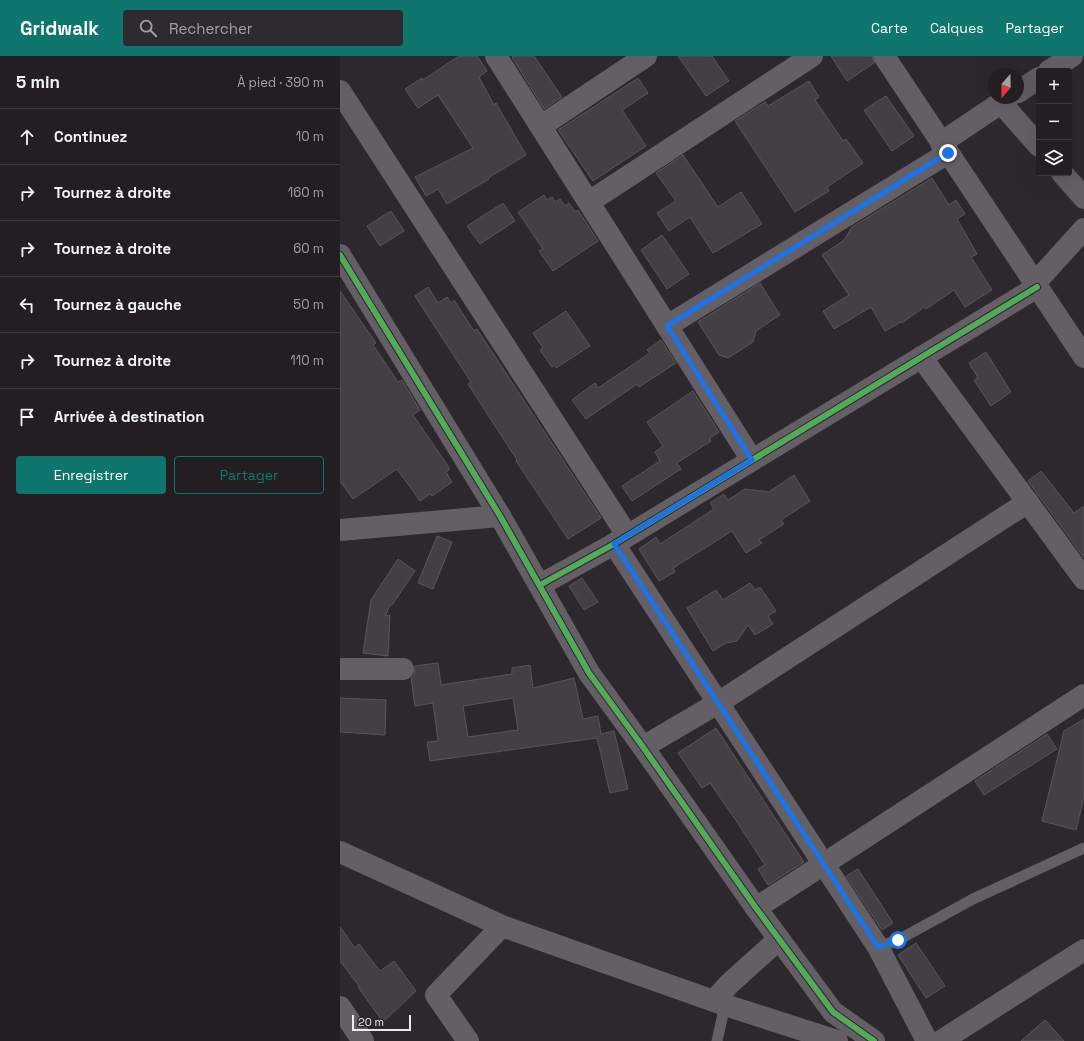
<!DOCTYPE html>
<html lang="fr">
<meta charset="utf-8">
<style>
body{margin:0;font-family:"Space Grotesk",sans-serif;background:#2e2b2f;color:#f1f3f6}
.controls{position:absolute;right:12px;top:12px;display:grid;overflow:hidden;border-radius:4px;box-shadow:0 4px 16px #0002}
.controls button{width:36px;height:36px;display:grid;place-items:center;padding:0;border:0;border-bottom:1px solid #3f3c40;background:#221e22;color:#f1f3f6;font:20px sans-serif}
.compass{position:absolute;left:648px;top:12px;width:36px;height:36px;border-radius:50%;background:#221e22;box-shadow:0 4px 16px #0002;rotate:200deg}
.scale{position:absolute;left:12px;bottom:10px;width:59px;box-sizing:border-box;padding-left:4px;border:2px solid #f0e9f1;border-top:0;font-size:11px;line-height:14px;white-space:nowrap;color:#f0e9f1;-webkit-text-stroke:3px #2f2530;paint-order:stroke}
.stop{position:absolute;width:12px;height:12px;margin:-9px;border:3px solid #1a73e8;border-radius:50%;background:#fff}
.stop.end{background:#1a73e8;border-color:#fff;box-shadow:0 1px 4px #0008}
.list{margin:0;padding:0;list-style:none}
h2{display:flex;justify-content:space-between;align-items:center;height:52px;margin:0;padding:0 16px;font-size:17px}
h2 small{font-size:13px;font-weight:400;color:#a2a2a5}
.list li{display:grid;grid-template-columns:26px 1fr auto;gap:12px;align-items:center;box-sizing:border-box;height:56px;padding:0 16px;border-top:1px solid #3f3c40}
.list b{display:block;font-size:15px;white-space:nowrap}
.list em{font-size:13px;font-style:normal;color:#a2a2a5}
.actions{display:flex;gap:8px;padding:12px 16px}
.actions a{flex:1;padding:9px 0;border:1px solid #0f766e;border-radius:4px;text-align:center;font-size:14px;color:#0f766e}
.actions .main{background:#0f766e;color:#fff}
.icon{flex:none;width:22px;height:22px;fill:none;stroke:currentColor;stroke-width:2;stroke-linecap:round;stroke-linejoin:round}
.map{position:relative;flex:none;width:744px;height:985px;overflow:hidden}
header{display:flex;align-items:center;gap:24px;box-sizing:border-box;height:56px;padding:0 20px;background:#0f766e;color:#fff}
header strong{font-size:19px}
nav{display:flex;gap:22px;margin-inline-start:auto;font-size:14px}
.search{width:280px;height:36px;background:#2e2b2f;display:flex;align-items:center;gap:10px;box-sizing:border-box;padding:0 14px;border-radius:4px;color:#a2a2a5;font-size:15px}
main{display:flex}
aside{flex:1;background:#221e22}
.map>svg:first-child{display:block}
.building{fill:#433f43;stroke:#595559;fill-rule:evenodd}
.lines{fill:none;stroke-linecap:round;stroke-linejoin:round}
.lane{stroke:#645e65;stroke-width:11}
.street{stroke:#645e65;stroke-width:22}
.cycleway-casing{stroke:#2f2530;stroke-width:8}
.cycleway{stroke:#51ab58;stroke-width:6}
.route{stroke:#1a73e8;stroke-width:5}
</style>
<header>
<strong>Gridwalk</strong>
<div class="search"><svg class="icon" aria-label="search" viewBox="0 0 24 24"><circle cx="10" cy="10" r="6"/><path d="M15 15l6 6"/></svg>Rechercher</div>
<nav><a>Carte</a><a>Calques</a><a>Partager</a></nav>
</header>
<main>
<aside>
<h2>5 min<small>À pied · 390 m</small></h2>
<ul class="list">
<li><svg class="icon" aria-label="ahead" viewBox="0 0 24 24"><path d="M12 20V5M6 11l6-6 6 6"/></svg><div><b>Continuez</b></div><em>10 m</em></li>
<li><svg class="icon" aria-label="right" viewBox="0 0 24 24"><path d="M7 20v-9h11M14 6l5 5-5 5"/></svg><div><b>Tournez à droite</b></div><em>160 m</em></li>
<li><svg class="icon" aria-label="right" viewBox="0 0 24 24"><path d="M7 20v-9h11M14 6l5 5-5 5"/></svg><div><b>Tournez à droite</b></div><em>60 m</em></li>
<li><svg class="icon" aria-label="left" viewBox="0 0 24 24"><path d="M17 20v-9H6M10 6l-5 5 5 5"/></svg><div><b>Tournez à gauche</b></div><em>50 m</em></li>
<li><svg class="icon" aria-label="right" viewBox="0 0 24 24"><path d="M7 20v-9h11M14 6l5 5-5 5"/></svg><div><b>Tournez à droite</b></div><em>110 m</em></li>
<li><svg class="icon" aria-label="arrive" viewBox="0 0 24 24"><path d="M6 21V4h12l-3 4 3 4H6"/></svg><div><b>Arrivée à destination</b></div></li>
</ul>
<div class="actions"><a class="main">Enregistrer</a><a>Partager</a></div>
</aside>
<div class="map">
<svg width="744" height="985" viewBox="0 0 744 985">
<rect width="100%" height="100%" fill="#2d282d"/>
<g class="building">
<path d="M119,0H137L147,15L139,21L154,49L156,47L186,99L148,122L149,123L107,148L98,133L86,140L75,121L133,92L98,39L78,52L65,33L82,22L83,24Z"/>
<path d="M173,0H194L222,41L204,53L172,1Z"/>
<path d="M338,0H372L389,25L366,40Z"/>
<path d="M491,0H532L534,7L507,25Z"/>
<path d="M298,22L308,37L282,54L306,90L253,125L218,74Z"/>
<path d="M469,25L479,41L475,44L503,85L506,83L523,107L487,131L489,135L455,156L395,65L425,46L428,50Z"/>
<path d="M546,40L574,80L552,95L524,54Z"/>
<path d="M343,99L378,151L401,136L422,168L373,197L350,161L329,175L317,157L336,145L316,117Z"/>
<path d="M592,122L609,149L616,144L625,158L617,163L637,198L631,201L652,234L625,251L614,234L586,253L584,251L562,267L561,266L545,275L531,251L494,273L483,255L509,239L482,199L504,184L512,171Z"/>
<path d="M204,139L207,144L212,141L215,146L220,143L225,150L229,147L235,156L238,154L258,185L213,215L199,195L203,193L178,156Z"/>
<path d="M163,147L175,165L140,188L127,170Z"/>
<path d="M51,155L64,175L40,190L27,170Z"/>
<path d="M322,179L349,218L327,233L301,194Z"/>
<path d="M420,227L440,259L416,275L413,286L388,302L379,299L358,266Z"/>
<path d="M88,231L98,247L107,241L111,247L114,244L134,275L137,273L261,462L228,483L176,405L177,404L128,328L131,326L75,240Z"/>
<path d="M0,235L36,287L33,289L58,326L62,324L80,354L73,359L110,413L106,416L112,426L92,440L90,438L80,445L57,413L13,443L0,425Z"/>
<path d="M226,255L250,290L216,312L214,309L212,311L200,294L203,292L193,277Z"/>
<path d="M321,284L336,307L299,331L297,328L246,363L232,344L255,327L258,332L310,297L307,294Z"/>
<path d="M646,296L671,336L651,350L634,324L638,322L629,307Z"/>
<path d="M353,335L379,376L370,382L371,385L337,407L341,413L292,445L282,430L320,405L315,396L323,390L307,366Z"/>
<path d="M701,415L734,457L744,450V502L688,425Z"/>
<path d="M454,419L470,445L441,464L444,468L419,484L422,487L406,497L392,475L333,512L335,516L319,525L299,493L316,481L320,488L374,453L370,447L384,438L388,444L405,433L429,436Z"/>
<path d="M97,480L112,486L93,533L78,527Z"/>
<path d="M58,503L75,515L52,549H50L45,560L50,559L48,600L23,597L31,544Z"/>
<path d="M242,522L258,546L244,554L229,530Z"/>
<path d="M410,527L415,534L420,531L436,555L428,560L433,568L415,579L408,569L397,585L386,587L373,595L347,552L376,534L383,544Z"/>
<path d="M98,607L101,629L172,618V612L190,609L193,632L234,622L243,663L258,660L261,678L274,675L288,733L270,737L257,682L90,705L87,686L98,685L93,647L75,650L71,622L74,619L75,610ZM173,642L178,674L128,681L123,650Z"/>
<path d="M0,642L46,644L45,679L0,676Z"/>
<path d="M744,663V741L736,774L702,765L724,675Z"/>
<path d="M376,672L464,806L428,829L418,813L425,809L395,763L370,727L362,732L338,697Z"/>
<path d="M707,678L717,693L644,739L635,725Z"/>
<path d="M518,813L553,867L542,874L506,820Z"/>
<path d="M0,871L15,892L19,888L40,915L54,905L76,935L43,966L18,931L19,930L0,905Z"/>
<path d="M576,887L605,930L586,942L558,899Z"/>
<path d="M705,964L724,985H681Z"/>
</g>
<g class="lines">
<g class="lane">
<path d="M538,891L558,884L633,843L744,792"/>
<path d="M377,985L385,949"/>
</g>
<g class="street">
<path d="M156,0L412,404"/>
<path d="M544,0L744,301"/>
<path d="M709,15L732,0"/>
<path d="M0,35L287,479"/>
<path d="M678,36L699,22"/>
<path d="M661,47L699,90"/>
<path d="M201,70L306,0"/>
<path d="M601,87L668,42"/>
<path d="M722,117L744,142"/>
<path d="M249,146L472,0"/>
<path d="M0,199L160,460L249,617L303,691L416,852L493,956L534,985"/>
<path d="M695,227L744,173"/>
<path d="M327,270L608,97"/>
<path d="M581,301L744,523"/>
<path d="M0,474L160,460"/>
<path d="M274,488L538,891L587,985"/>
<path d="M200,529L274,488L697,231"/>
<path d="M0,613H63"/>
<path d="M303,691L378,647L688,446"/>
<path d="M0,796L162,870L385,949L497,985"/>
<path d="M416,852L744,639"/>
<path d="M375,944L388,929L439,883"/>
<path d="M0,951L23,985"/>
<path d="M128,985L96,939L162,870"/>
<path d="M601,985L744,894"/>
</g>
<g class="cycleway-casing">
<g id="cycleway">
<path d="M0,199L160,460L249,617L303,691L416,852L493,956L534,985"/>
<path d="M200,529L274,488L697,231"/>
</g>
</g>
<use href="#cycleway" class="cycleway"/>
</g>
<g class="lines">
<path class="route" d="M558,884L538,891L274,488L412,404L327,270L608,97"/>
</g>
</svg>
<div class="controls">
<button>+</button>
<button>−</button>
<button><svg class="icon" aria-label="layers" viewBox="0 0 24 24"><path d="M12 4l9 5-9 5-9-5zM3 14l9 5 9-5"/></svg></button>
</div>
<svg class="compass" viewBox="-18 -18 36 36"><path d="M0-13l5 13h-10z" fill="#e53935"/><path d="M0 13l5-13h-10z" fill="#a2a2a5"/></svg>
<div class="scale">20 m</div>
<div class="stop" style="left:558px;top:884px"></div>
<div class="stop end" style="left:608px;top:97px"></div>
</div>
</main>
